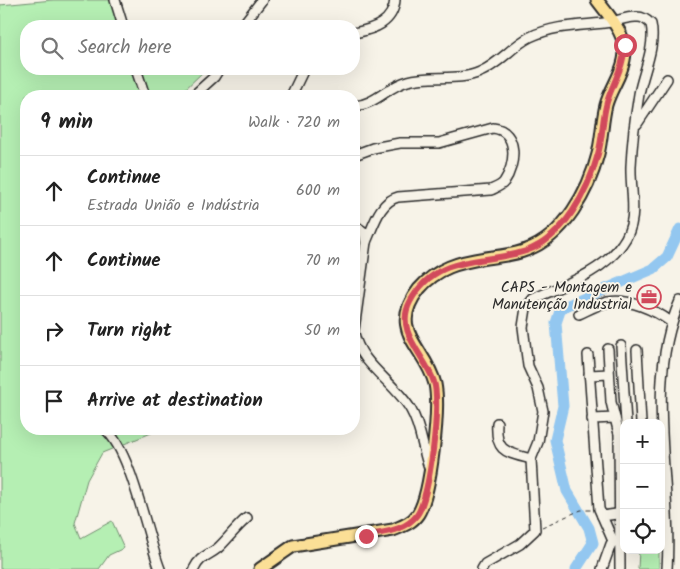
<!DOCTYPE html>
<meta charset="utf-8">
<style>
body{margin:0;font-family:Kalam,sans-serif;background:#f6f6f6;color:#222}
.controls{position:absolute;right:15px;bottom:15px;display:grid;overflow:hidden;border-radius:10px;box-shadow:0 5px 20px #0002}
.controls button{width:45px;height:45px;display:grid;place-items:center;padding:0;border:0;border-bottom:1px solid #e0e0e0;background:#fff;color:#222;font:25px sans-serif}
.stop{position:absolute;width:15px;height:15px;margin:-11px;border:4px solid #d1495b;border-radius:50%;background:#fff}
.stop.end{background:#d1495b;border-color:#fff;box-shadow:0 1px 5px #0008}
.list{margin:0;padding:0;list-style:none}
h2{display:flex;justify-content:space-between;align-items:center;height:65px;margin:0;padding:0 20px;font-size:21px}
h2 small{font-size:16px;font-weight:400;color:#767676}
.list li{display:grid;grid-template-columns:32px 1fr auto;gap:15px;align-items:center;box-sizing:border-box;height:70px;padding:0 20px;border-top:1px solid #e0e0e0}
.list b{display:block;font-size:19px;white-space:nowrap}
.list p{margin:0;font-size:16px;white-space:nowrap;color:#767676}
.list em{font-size:16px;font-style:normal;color:#767676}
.icon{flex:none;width:28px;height:28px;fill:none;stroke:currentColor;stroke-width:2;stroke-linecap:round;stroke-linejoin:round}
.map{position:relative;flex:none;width:680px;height:569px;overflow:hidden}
.search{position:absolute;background:#fff;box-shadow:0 5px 20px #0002;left:20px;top:20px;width:340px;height:55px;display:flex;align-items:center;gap:12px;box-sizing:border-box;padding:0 18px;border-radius:20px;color:#767676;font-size:19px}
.panel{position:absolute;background:#fff;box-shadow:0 5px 20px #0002;left:20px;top:90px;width:340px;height:345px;border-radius:20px}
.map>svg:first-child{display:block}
.green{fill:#b5efb3;stroke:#708d6f}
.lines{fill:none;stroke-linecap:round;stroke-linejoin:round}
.river{stroke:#93c7f0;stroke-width:11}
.minor-casing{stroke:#2b2b2b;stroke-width:12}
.major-casing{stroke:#2b2b2b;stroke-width:15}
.path{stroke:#2b2b2b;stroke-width:1;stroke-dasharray:4 4;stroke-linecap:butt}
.minor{stroke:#f7f3e8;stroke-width:9}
.major{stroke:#fbdf96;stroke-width:11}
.route{stroke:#d1495b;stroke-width:6}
.labels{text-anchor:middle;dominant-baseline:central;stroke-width:4;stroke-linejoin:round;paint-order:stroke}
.poi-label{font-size:15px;fill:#2b2b2b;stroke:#f7f3e8;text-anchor:end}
</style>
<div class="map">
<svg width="680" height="569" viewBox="0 0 680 569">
<rect width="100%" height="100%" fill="#f7f3e8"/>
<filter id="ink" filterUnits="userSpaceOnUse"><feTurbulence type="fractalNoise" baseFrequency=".02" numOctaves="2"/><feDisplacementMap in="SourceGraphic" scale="10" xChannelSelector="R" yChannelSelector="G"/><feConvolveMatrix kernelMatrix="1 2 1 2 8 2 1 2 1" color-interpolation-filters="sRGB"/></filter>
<g filter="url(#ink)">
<g class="green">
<path d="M53,0H111L119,26H26V69H206L178,96H26V429H161L102,453L87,480L75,523L81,538L112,521L124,548L109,555L99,569H0V5Z"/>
<path d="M639,550H659V569H638Z"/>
</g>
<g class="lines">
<path class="river" d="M576,569L593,543L589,528L567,491L555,440L563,406L556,323L561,308L653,269L667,257L680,229"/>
<g class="minor-casing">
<g id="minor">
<path d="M115,0L123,26"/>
<path d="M242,26L262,0"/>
<path d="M354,33C374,29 393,23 395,0"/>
<path d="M136,69L145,96"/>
<path d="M193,96L214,77L219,69"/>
<path d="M291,96L304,69"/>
<path d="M354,106C375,105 388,86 408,81C431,74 458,82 480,72C499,64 512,46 530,37C557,24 583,26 612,22C621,20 628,16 638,17C643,17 647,20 651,24C656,47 643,72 639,94C635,118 632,143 631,166C630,193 640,220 622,244C602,273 563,285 533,299L526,308L523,327L528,366L538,388L543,411L538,442L531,459L535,530L520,544L485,564L482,569"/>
<path d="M637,124L667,79"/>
<path d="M354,155L373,148L400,143H439L493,128C519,131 516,165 504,182C501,186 495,188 491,190L398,197C379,202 374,225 366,242"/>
<path d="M354,225L364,232L366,242L354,330"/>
<path d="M579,314C588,310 598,304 608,302C629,298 655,310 671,322"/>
<path d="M354,333C360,365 396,383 411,410C422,429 422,450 430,470"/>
<path d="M621,346L626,423"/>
<path d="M608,349L611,402L619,434L620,569"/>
<path d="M637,350L641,423"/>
<path d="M588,355L599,509L613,541"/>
<path d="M589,375L609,374"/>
<path d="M592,419L615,418"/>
<path d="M497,423C495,452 506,452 531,459"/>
<path d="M105,429C131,450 147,536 160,569"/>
<path d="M602,516L624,513"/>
<path d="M194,569C200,556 208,556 218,548C228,539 236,527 247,518"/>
<path d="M602,569L611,544L617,540"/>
<path d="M667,569C673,481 643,385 680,301"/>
</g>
</g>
<g class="major-casing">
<path id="major" d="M260,569L293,546L393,530C403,526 412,523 418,514C431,494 440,408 435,384C426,347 386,331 419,289C437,268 459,262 486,258C499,256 514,255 526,250C564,237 589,190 598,154C602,138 602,121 606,105C610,90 621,76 624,60C629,37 610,17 597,0"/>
</g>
<path class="path" d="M542,527L581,510H592"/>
<use href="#minor" class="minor"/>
<use href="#major" class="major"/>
</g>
</g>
<g class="lines" filter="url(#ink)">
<path class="route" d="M366,536C384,532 405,531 417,515C430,497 441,403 434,382C426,356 394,332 410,302C436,253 482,265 526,251C564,238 588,191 598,154C603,137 602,119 607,102C613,82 624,67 625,45"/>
</g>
<defs>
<g id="office-ring" transform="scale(1.25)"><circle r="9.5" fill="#f7f3e8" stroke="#d1495b" stroke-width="1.5"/><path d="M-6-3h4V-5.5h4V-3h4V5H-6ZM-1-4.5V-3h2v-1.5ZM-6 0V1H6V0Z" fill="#d1495b"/></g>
</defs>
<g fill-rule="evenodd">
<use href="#office-ring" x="649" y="297"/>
</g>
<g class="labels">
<g class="poi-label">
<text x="632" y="288">CAPS - Montagem e<tspan x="632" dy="17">Manutenção Industrial</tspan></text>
</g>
</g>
</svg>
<div class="controls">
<button>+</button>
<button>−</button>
<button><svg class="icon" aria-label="locate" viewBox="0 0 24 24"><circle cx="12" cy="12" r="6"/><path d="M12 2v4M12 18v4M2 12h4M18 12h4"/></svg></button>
</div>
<div class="stop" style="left:625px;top:45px"></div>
<div class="stop end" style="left:366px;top:536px"></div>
<div class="search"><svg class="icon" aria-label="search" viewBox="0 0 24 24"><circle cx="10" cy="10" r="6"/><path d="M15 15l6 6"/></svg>Search here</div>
<section class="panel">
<h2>9 min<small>Walk · 720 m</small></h2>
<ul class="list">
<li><svg class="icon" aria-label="ahead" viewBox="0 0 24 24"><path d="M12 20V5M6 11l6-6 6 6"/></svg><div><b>Continue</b><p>Estrada União e Indústria</p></div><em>600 m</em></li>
<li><svg class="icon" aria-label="ahead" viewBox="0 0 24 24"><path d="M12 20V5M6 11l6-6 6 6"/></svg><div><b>Continue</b></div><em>70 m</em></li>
<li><svg class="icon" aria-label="right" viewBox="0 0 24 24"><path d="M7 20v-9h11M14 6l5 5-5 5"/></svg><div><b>Turn right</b></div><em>50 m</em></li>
<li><svg class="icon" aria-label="arrive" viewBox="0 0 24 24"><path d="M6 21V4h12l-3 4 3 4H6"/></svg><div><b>Arrive at destination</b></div></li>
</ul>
</section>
</div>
